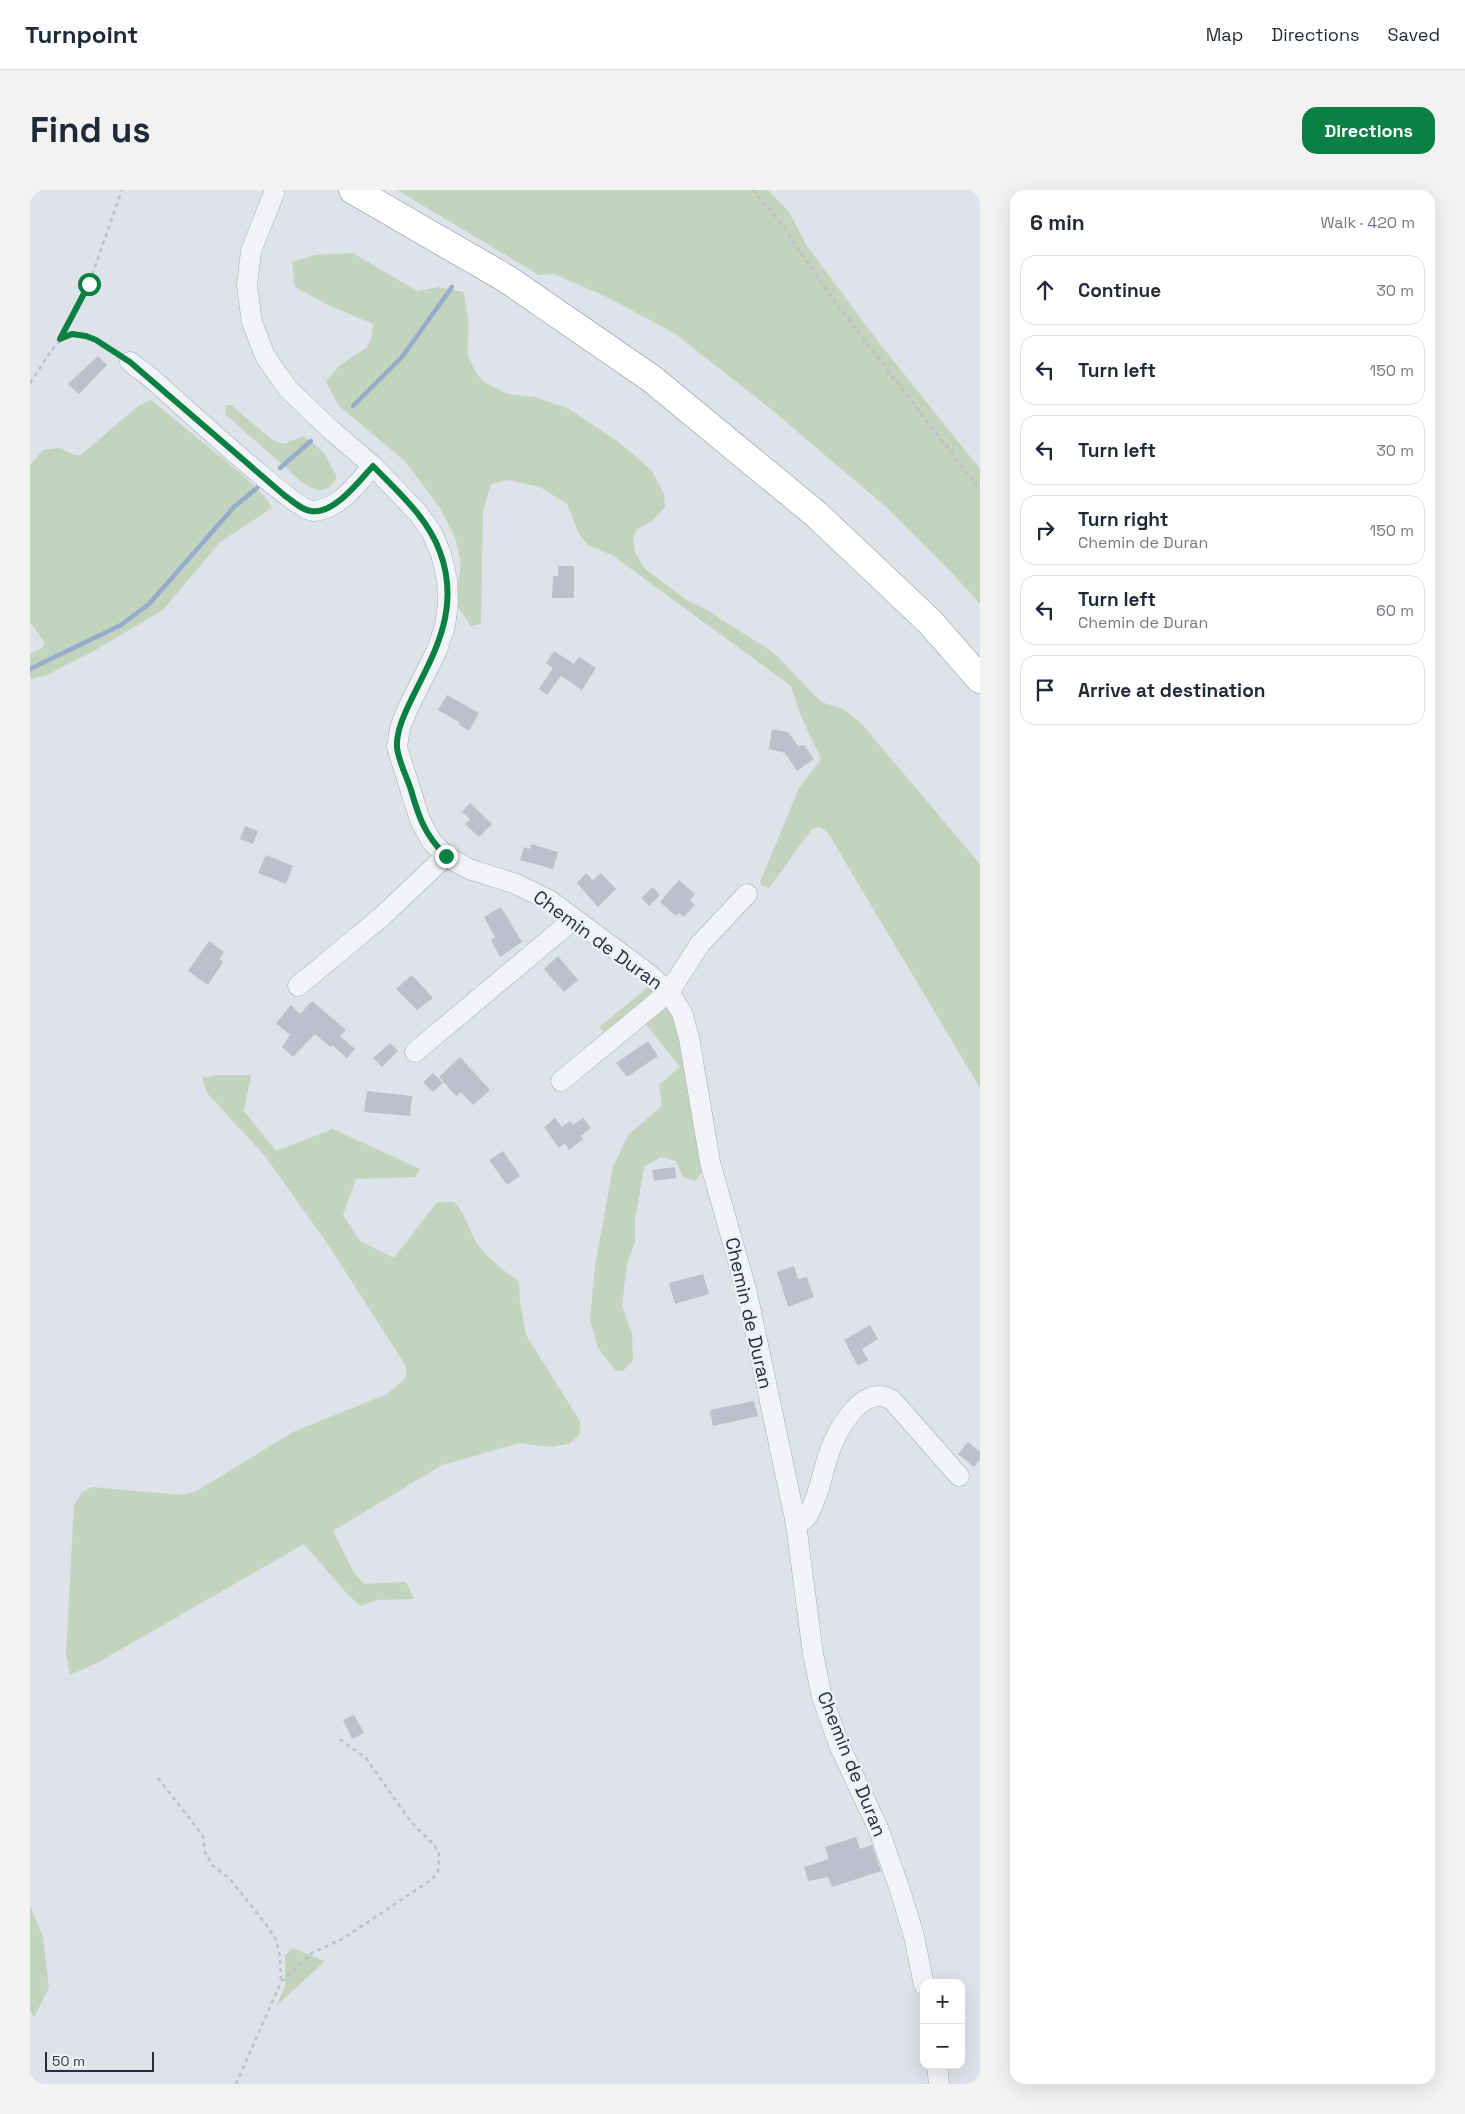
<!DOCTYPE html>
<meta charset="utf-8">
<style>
body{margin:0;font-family:"Space Grotesk",sans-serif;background:#f2f2f3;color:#1f2937}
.controls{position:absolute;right:15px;bottom:15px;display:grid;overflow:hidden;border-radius:10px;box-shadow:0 5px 20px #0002}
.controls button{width:45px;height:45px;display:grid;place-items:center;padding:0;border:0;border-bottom:1px solid #e0e1e3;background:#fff;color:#1f2937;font:25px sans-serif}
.scale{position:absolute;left:15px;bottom:12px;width:109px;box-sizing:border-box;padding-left:5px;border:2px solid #262e41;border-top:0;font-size:14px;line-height:18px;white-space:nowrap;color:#262e41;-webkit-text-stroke:4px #eef1f6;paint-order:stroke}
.stop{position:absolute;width:15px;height:15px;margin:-11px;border:4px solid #0b8043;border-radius:50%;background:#fff}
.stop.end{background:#0b8043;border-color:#fff;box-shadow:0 1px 5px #0008}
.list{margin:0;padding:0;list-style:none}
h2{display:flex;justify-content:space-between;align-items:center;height:65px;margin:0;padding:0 20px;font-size:21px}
h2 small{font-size:16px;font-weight:400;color:#747a83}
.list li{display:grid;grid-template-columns:32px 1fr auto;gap:15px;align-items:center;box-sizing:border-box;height:70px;margin:0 10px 10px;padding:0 10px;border:1px solid #e0e1e3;border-radius:15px}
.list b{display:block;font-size:19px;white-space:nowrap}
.list p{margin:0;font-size:16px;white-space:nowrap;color:#747a83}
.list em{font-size:16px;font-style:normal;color:#747a83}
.icon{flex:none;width:28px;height:28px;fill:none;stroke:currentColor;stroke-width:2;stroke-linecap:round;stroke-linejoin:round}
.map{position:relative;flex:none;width:950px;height:1894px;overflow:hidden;border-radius:15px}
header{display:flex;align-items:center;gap:30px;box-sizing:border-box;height:70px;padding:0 25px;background:#fff;border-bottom:1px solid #e0e1e3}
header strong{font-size:24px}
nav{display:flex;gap:28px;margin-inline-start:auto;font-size:18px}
.intro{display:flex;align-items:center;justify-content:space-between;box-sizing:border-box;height:120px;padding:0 30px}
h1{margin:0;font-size:35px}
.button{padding:12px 22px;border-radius:15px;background:#0b8043;color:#fff;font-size:18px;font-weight:700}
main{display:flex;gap:30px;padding:0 30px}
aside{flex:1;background:#fff;border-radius:15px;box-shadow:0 5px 20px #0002}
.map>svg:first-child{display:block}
.green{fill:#c2d4be}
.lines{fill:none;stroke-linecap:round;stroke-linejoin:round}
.stream{stroke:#96accc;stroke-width:4.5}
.building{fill:#bbc0cc}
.minor-casing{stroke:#a7acb7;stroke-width:21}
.highway-casing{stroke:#848da1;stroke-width:29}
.path{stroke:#bcc0c8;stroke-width:2.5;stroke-dasharray:4 4;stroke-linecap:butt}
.minor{stroke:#f1f3f7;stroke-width:20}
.highway{stroke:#fff;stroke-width:28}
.route{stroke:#0b8043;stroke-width:6}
.labels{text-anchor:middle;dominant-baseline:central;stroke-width:5;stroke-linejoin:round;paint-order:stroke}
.street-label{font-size:19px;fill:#262e41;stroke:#eef1f6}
</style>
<header>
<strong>Turnpoint</strong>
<nav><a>Map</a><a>Directions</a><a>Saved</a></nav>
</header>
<div class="intro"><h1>Find us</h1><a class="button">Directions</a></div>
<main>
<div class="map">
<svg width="950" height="1894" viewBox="0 0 950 1894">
<rect width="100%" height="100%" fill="#dee2e9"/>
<g class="green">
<path d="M367,0H738L759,22L777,56L850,154L950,279V414L921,382L855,316L736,215L644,143L577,107L524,84L509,85Z"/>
<path d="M323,63L387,101L409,97L434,102L439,136L437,163L446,183L454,192L477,204L505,207L539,219L590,253L622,281L634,304L635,317L623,330L606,340L603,349L605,362L614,378L658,411L674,418L744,463L791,512L813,519L831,533L950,674V898L798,643L790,637L782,639L739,698L732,696L730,692L769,598L791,569L770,524L761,496L582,365L558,355L549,344L537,314L510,297L478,290L461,294L453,321L451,434L441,436L425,413L431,374L425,347L410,318L375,271L308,215L296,191L309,176L337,157L341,150L343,134L298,115L265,97L262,72L285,65Z"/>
<path d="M121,210L214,286L235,307L242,318L190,352L133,420L62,462L17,485L0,489V464L12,458L15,453L0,432V275L13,260L29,258L45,265H51L109,215Z"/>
<path d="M196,215H201L241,249L253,254L274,246L289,258L295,265L307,287C297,304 289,302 274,294L195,224Z"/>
<path d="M621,795L647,829L675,979L665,991L653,987L646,971L631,967L614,977L605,1031V1052L597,1074L592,1116L602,1144L603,1170L593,1181H586L568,1158L560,1130L565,1076L583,977L598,945L632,916L629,895L650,877L615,833L588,856L569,837Z"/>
<path d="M187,885H221L214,921L246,961L303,939L390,979L385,987L326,989L313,1025L330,1051L364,1068L407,1012H424C436,1024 438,1038 446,1052C456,1068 475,1081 489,1092L490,1112L496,1145L550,1231V1244L539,1254L520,1257L490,1253L412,1275L303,1341L323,1381L334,1394L376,1392L384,1409L346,1410L331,1416L318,1405L274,1354L67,1473L40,1485L36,1464L44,1315L52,1302L62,1297L151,1305L165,1302L263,1242L357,1204L376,1188V1176L295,1050L235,966L177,903L172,888Z"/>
<path d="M0,1716L13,1747L19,1798L4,1827L0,1821Z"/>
<path d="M262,1758L295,1771L246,1816L255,1797V1766Z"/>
</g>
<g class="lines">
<g class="stream">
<path d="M323,216L372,167L422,97"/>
<path d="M250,278L281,251"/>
<path d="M0,479L91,435L119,414L204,317L227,298"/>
</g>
</g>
<g class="building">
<path d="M68,166L77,175L49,204L38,194Z"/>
<path d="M528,376H544V408H522L523,386H528Z"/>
<path d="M524,461L544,474L549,467L566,478L552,500L531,486L517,505L509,499L523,478L516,473Z"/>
<path d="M417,505L449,523L439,541L428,534L429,532L408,520Z"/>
<path d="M742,539L758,542L768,556L774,555L784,569L767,581L755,563L739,559Z"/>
<path d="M440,613L462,634L449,647L435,634L440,629L432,622Z"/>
<path d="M215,636L228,641L223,654L210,649Z"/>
<path d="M501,654L528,662L523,679L490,670L494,657L500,659Z"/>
<path d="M236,665L263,676L256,694L228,683Z"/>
<path d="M556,683L563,690L571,683L586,699L568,717L547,693Z"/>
<path d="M649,690L665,704L660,710L665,715L654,727L649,723L646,726L630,712Z"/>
<path d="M623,697L630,705L619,716L611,708Z"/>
<path d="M471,717L492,752L470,767L461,750L465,747L454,727Z"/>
<path d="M179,751L194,762L189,769L193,772L178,795L158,781Z"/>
<path d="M528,766L548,790L534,802L514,779Z"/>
<path d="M382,785L403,808L387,820L366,799Z"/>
<path d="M282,811L316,840L310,846L325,859L317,868L302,855L300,857L285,844L263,867L252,857L260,845L246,833L261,815L270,824Z"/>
<path d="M618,851L628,866L597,887L586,873Z"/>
<path d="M360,853L368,861L352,877L343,868Z"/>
<path d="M430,867L460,900L443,915L431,902L426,906L409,887Z"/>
<path d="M403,883L413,893L403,902L393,892Z"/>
<path d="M337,901L382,906L380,926L334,922Z"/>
<path d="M525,928L532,937L540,931L543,935L553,928L561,938L551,946L553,949L539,960L535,953L529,958L514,937Z"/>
<path d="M473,961L490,986L477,995L459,970Z"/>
<path d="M645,977L646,988L624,991L622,980Z"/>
<path d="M764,1076L768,1089L777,1087L784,1107L758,1117L747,1082Z"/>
<path d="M673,1084L679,1104L645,1114L639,1093Z"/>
<path d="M840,1135L848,1149L832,1159L838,1170L828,1176L814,1150Z"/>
<path d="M724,1211L728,1226L683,1236L680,1220Z"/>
<path d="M938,1252L950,1262V1269L944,1277L928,1264Z"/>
<path d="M324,1525L334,1543L322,1549L313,1530Z"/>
<path d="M826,1647L830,1659L842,1655L851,1681L802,1697L798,1687L778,1691L774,1677L799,1669L795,1657Z"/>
</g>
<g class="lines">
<g class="minor-casing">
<g id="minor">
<path d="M244,3L221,61L217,96L222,132L235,166L258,199L300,239L343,276L388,323L402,343L411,364L417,390L418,413L415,436L407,460L378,518L370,538L367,557L390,630L402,652L416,666L439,679L486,694L519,710L616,782L639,802L652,823L659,848L680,972L717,1103L766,1334L783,1464L792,1507L810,1557L848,1638L869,1697L884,1746L894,1795"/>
<path d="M100,172L120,187C142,206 266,322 284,321C310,319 327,293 343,276"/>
<path d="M268,796L349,729L416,666"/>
<path d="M385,862L544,729"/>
<path d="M531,891L639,802L670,754L717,704"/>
<path d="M766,1334C771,1332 775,1330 778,1325C790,1304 793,1277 802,1255C811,1234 835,1193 862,1210L929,1286"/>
<path d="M907,1875L909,1894"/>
</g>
</g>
<g class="highway-casing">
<path id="highway" d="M323,0L477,89L622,189L787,325L900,432L950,489"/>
</g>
<g class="path">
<path d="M723,0L747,28L806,113L950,300"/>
<path d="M30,149L59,94L92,0"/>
<path d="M0,193C30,149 32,128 86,163"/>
<path d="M128,1588L173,1646L175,1662L182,1675L200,1689L238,1737L246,1750L250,1766L251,1792"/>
<path d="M206,1894L251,1792L282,1763L314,1748L401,1690L408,1682L409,1663L405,1656L381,1632L336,1568L308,1548"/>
</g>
<use href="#minor" class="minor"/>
<use href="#highway" class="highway"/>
</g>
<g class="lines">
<path class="route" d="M59,94L30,149L42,144L56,146L66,150L100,172L254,305C262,311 272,320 281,321C304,325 329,291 343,276C369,303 397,327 410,362C430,416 407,459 383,506C376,521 366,540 367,557C368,570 377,587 381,600C389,628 395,645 416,666"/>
</g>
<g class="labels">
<g class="street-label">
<text transform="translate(568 750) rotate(36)">Chemin de Duran</text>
<text transform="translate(719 1123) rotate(77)">Chemin de Duran</text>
<text transform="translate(822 1574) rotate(68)">Chemin de Duran</text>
</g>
</g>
</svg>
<div class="controls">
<button>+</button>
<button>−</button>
</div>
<div class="scale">50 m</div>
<div class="stop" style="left:59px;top:94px"></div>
<div class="stop end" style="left:416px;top:666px"></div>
</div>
<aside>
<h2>6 min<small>Walk · 420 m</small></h2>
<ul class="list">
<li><svg class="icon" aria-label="ahead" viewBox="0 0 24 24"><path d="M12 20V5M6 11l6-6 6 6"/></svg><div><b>Continue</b></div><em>30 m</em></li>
<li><svg class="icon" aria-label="left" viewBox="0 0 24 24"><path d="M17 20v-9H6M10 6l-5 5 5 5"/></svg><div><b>Turn left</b></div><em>150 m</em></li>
<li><svg class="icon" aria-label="left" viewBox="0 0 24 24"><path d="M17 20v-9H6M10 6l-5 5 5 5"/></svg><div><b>Turn left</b></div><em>30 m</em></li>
<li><svg class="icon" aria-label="right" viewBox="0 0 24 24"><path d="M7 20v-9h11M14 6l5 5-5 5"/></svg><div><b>Turn right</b><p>Chemin de Duran</p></div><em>150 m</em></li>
<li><svg class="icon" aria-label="left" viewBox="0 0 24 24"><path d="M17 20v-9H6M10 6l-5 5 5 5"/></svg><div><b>Turn left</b><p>Chemin de Duran</p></div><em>60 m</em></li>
<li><svg class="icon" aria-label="arrive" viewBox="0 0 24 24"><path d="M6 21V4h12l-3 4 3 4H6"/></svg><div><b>Arrive at destination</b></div></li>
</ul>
</aside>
</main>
